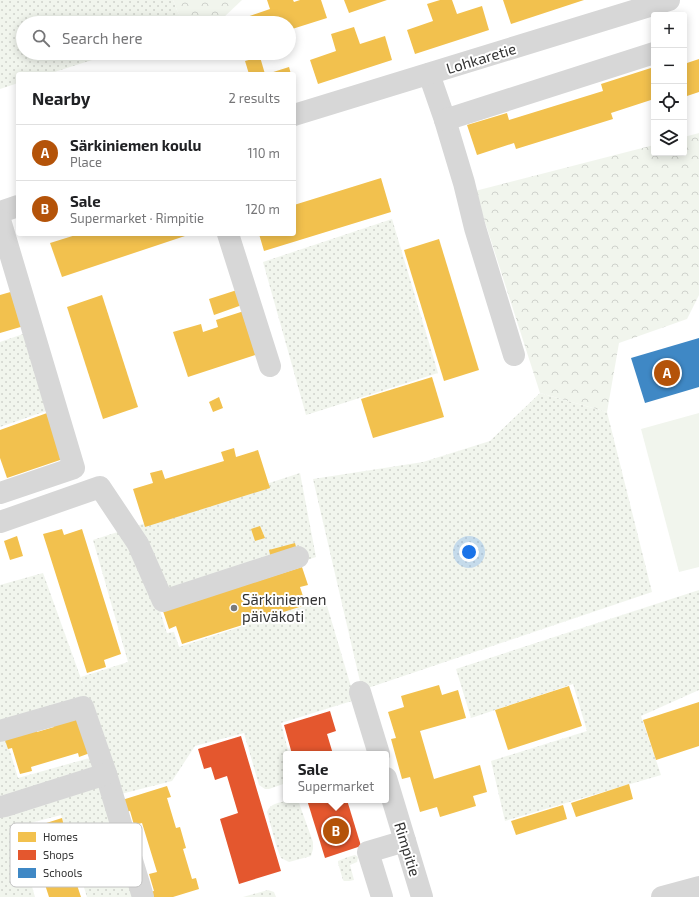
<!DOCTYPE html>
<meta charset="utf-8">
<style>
body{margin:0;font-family:"Exo 2",sans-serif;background:#f2f2f2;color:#202124}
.controls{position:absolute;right:12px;top:12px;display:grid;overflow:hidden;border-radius:4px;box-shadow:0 2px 10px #0003}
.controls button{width:36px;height:36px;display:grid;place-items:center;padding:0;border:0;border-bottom:1px solid #e0e0e0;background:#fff;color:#202124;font:20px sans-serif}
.you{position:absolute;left:469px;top:552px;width:14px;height:14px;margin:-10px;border:3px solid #fff;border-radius:50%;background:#1a73e8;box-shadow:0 0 0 6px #1a73e833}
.badge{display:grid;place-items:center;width:26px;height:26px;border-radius:50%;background:#b45309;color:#fff;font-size:13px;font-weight:700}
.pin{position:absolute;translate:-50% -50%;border:2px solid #fff;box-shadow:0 1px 4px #0006}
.popup{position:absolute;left:283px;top:751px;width:106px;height:52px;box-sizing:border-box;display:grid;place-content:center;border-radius:4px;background:#fff;filter:drop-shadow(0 1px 3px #0005);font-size:13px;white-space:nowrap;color:#757577}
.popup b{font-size:15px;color:#202124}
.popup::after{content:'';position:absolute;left:50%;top:100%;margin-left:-8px;border:8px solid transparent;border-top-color:#fff}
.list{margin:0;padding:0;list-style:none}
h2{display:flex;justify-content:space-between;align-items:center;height:52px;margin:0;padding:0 16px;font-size:17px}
h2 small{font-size:13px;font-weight:400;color:#757577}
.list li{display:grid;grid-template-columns:26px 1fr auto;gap:12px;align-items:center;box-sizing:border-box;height:56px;padding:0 16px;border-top:1px solid #e0e0e0}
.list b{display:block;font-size:15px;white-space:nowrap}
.list p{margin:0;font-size:13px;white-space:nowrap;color:#757577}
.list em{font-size:13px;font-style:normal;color:#757577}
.icon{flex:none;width:22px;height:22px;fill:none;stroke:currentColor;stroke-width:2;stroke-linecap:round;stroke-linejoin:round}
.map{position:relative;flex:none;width:699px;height:897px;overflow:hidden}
.search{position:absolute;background:#fff;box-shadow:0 2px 10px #0003;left:16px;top:16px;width:280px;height:44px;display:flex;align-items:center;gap:10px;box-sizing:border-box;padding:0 14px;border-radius:22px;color:#757577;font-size:15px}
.panel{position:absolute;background:#fff;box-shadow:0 2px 10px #0003;left:16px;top:72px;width:280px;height:164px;border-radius:4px}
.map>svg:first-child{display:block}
.green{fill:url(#green-dots);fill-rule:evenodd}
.forest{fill:url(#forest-crowns)}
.pitch{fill:#f1f5ed}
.homes{fill:#f2c14e}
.shops{fill:#e4572e}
.schools{fill:#3f88c5}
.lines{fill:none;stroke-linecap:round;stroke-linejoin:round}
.minor{stroke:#d7d7d7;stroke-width:22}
.poi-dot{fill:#7a7a7a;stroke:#fff;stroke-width:1.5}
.labels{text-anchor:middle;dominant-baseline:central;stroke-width:4;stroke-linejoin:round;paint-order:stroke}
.street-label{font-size:15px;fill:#333;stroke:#fff}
.poi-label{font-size:15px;fill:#333;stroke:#fff;text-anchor:start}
.key{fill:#fff;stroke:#c2c2c2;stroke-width:1}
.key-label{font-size:11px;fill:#333}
</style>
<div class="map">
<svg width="699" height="897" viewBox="0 0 699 897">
<defs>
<pattern id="green-dots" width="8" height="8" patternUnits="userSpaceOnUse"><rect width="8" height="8" fill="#f1f5ed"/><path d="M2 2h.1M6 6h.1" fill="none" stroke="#cfd2cc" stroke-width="1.8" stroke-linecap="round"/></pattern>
<pattern id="forest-crowns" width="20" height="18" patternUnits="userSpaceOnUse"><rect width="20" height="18" fill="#f1f5ed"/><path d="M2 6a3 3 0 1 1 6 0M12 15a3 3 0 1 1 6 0" fill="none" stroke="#cfd2cc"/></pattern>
</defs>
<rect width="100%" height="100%" fill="#fff"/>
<g class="green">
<path d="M0,0H173L182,23H23V53H114L48,74H18V83L0,89Z"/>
<path d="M392,219L438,373L306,415L263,262Z"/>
<path d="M26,333L49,410L0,427V342Z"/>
<path d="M540,393L607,412L652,592L362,690L313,479L423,462L490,441Z"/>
<path d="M300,473L316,557L159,608L167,633L174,632L179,647L325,599L355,700L281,723L289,754H286V783L269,789H265L259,785L244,733L195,746L172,781L117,795L147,897H87L61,815L15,827L35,897H0V585L43,573L84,687L81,677L128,662L93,540ZM88,699L104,754L18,778L2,725Z"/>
<path d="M699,590V690L641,716L661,775L505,821L491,761L587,731L573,684L471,718L456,669Z"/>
<path d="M288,800H295L299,803L313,842V849L311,856L289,862L281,858L277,848L267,812C270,803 280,803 288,800Z"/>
<path d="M355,855L358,857L357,862L350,865L354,880L349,881H344L343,880L338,863V861L348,857Z"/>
<path d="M268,890L274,892L276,897H243Z"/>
</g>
<g class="forest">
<path d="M173,0H242L222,19L209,23H182Z"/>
<path d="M699,133V295L687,319L619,343L607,412L540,393L475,191L654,145V153H684V137Z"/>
</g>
<path class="pitch" d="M699,413V567L679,572L641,429Z"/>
<g class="homes">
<path d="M267,0H293L294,2L300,0H321L327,18L289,30V23H246L244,18L270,9Z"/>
<path d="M344,0H387L349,13Z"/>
<path d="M440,0H452L457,14L482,6L489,30L415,54L407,30L433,21L427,4Z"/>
<path d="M503,0H584L511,24Z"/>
<path d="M354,27L360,44L385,36L392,60L318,84L310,60L336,51L331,34Z"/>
<path d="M260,57L265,74H249L245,61Z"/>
<path d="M699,59V92L684,97V64Z"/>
<path d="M289,67L291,74H267Z"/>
<path d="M654,67V99L611,113L613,119L516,149L514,143L477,155L467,125L507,113L509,120L603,91L601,84Z"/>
<path d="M381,178L391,212L264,251L259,234H294V205Z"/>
<path d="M79,234H184L185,236L62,277L50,243Z"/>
<path d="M439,239L479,370L444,381L404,250Z"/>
<path d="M237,290L242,305L214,315L209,299Z"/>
<path d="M14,291L24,326L0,333V295Z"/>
<path d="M102,295L138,407L103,419L67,307Z"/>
<path d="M244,311L258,354L188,377L173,332L201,324L203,332L218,327L216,320Z"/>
<path d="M432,377L444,417L373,438L361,399Z"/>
<path d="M219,397L223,408L213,412L209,402Z"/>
<path d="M47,413L63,459L7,478L0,458V430Z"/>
<path d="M234,448L236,457L258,450L270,488L145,527L133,489L153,483L150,473L162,470L165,479L224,461L221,452Z"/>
<path d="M260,526L265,538L255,541L251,529Z"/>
<path d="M62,529L64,535L82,529L121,654L104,660L106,667L87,673L43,534Z"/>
<path d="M17,536L23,556L10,560L4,541Z"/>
<path d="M295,543L297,551L271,559L269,550Z"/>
<path d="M302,567L308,585L300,587L306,605L182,644L176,626L169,629L163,611Z"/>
<path d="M439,685L442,695L458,690L466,718L420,731L434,779L480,765L487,792L473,796L476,806L440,817L437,807L420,812L410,777L402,779L391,739L396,738L388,712L404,707L401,696Z"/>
<path d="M569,686L582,726L508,750L495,710Z"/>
<path d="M699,702V746L656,760L643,720Z"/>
<path d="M82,711L90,753L79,757L78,753L31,767L32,771L20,774L12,748L8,749L5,740L35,724L37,732L54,727L51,720Z"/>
<path d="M629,784L633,799L576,817L571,803Z"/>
<path d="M167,786L171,797L167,798L176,828L180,827L186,848L183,849L192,879L196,878L199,889L173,897H151L149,892L154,891L149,874L157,872L142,823L134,825L130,811L125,812L122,800Z"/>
<path d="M563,805L567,819L516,835L511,821Z"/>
<path d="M62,818L65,830L61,831L70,862L75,861L81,880L76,882L81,897H49L36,857L28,859L22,844L18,845L15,833Z"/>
</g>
<g class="shops">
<path d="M330,711L336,731L327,734L333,754H292L284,725Z"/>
<path d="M241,736L281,871L239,884L220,819L238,813L227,776L215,780L211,767L204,769L198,749Z"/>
<path d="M307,800H347L361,846L325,858Z"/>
</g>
<path class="schools" d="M699,338V387L645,403L631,358Z"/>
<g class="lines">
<g class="minor">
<path d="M429,74L445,120L464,183L475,228L514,355"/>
<path d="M294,115L669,0"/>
<path d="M445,120L654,53"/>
<path d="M0,212L18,206"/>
<path d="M0,220L74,468L0,493"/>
<path d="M228,234L270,366"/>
<path d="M0,522L100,487L138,544L163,601L298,557"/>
<path d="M360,692L379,754"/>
<path d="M0,731L83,707L106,774L143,897"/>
<path d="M386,778L422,897"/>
<path d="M0,807L5,806L106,774"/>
<path d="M382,897L368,852L405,841"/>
<path d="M662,897L699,887"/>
</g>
</g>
<circle class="poi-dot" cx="234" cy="608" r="4"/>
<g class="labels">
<g class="street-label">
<text transform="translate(481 58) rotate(-17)">Lohkaretie</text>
<text transform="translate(408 849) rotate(73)">Rimpitie</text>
</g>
<g class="poi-label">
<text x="242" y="599">Särkiniemen<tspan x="242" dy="17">päiväkoti</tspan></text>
</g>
</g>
<rect x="10" y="823" width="132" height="64" rx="6" class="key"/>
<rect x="18" y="832" width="18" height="10" fill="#f2c14e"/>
<rect x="18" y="850" width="18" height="10" fill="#e4572e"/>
<rect x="18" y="868" width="18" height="10" fill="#3f88c5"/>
<g class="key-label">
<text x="43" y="841">Homes</text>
<text x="43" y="859">Shops</text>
<text x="43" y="877">Schools</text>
</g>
</svg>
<div class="controls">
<button>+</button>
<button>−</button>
<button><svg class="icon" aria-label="locate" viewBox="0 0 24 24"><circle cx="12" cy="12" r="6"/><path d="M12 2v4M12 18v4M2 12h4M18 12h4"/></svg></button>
<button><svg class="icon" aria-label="layers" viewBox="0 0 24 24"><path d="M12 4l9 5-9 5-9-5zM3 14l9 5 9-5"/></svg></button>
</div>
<div class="you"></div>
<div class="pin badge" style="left:667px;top:373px">A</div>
<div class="pin badge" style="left:336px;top:831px">B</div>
<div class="popup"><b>Sale</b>Supermarket</div>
<div class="search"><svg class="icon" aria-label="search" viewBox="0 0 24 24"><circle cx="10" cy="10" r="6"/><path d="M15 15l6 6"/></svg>Search here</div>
<section class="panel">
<h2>Nearby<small>2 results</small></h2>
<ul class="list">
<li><span class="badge">A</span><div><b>Särkiniemen koulu</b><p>Place</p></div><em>110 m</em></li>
<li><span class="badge">B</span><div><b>Sale</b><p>Supermarket · Rimpitie</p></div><em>120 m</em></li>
</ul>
</section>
</div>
